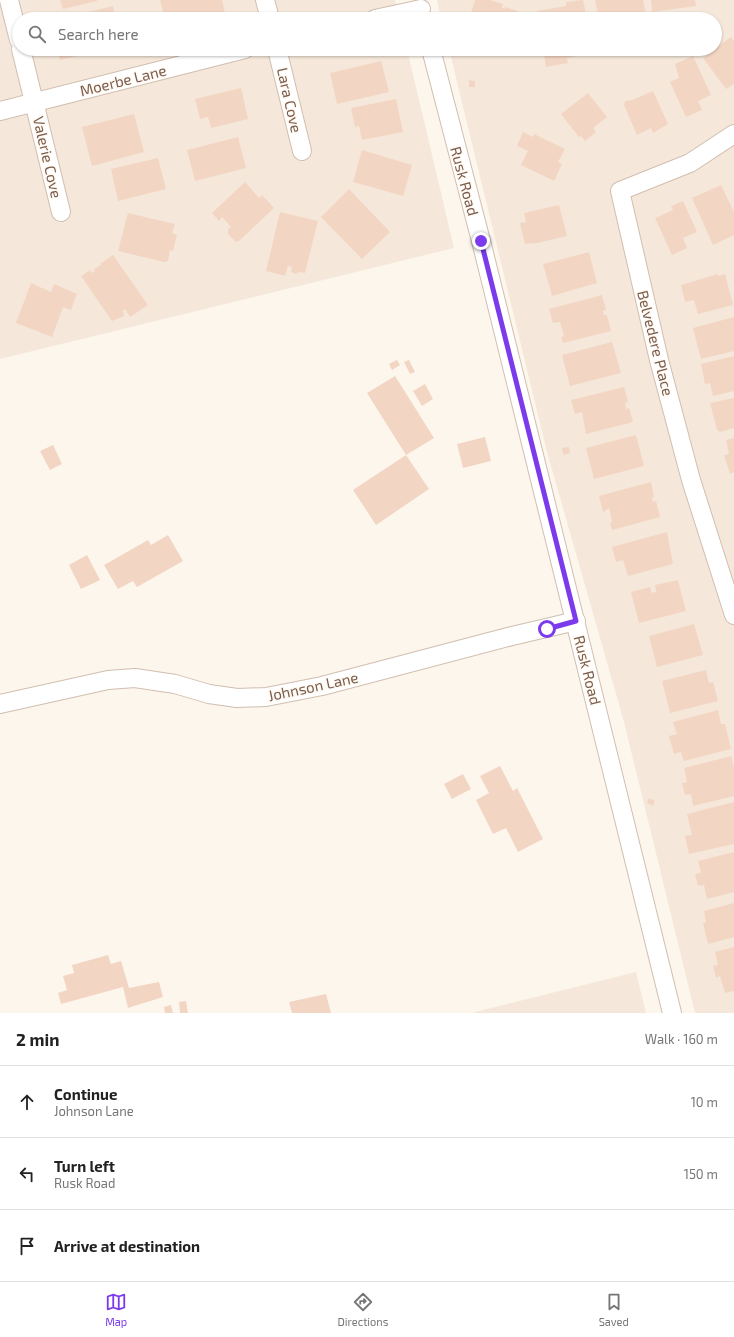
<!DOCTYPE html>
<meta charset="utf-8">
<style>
body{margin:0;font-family:"Exo 2",sans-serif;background:#f6f6f6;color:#222}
.stop{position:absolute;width:12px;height:12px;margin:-9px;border:3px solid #7c3aed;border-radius:50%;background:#fff}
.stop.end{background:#7c3aed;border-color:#fff;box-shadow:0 1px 4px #0008}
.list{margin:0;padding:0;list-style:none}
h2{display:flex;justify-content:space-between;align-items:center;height:52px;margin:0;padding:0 16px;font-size:17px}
h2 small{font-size:13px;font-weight:400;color:#767676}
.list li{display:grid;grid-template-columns:26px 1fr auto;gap:12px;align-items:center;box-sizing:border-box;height:72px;padding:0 16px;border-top:1px solid #e0e0e0}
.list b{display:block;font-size:15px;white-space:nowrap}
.list p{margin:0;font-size:13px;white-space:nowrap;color:#767676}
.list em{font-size:13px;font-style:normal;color:#767676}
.icon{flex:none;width:22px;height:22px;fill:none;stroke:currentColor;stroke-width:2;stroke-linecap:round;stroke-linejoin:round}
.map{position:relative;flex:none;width:734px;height:1013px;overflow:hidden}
.search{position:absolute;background:#fff;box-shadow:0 1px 3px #0004;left:12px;right:12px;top:12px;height:44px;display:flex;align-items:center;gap:10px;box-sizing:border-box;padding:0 14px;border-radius:22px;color:#767676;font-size:15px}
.sheet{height:268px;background:#fff}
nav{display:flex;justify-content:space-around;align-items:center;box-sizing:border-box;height:56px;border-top:1px solid #e0e0e0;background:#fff;font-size:11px;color:#767676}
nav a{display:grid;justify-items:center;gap:2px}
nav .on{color:#7c3aed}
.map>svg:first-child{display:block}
.residential{fill:#f5e8da}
.building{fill:#f3d5c3}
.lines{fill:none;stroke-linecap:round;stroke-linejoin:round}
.minor-casing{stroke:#d1beb0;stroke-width:20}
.minor{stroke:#fff;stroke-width:18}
.route{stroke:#7c3aed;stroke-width:5}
.labels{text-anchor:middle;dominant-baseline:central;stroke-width:3;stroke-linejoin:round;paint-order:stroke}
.street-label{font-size:15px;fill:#7a5c4d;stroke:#fffaf3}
</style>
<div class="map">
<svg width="734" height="1013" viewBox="0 0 734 1013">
<rect width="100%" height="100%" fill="#fdf6ec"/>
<g class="residential">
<path d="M0,0H395L399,19H19V49H407L454,248L0,359Z"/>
<path d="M437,0H734V1013H695L624,722L547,452L449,49H715V19H441Z"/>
<path d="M636,972L646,1013H471Z"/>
</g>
<g class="building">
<path d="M60,0H97V1L63,9Z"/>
<path d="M160,0H222L226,17L218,19H165Z"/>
<path d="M475,0H490L503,4L502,8L505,9V7L518,11L516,19H469Z"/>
<path d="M583,0L587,19H538L537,11L566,6V2Z"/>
<path d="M595,0H643L647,19H599Z"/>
<path d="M651,0H695L696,6L652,12Z"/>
<path d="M113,6L116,19H66L65,18Z"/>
<path d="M731,37L734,41V84L726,89L703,58Z"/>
<path d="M57,49H99V50L60,60Z"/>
<path d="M543,49H575L576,56L567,58L568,63L546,67Z"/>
<path d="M693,56L711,95L698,101L702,110L686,117L670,82L679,78L675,64Z"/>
<path d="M381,61L389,92L337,104L330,73Z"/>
<path d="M469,80L475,81V87H469Z"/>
<path d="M241,88L248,119L211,128L208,117L200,119L195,99Z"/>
<path d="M653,91L668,124L653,133L651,128L637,135L624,105L625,101L632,100Z"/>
<path d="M588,93L607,117L593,128L596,132L585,141L581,136L579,137L561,114Z"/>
<path d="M396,99L403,132L362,140L359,126L355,127L351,108Z"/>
<path d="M134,114L144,152L92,166L82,127Z"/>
<path d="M523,132L533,137L534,134L565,149L558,162L562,164L554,181L521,165L528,151L517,146Z"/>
<path d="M238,137L246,168L195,181L187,150Z"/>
<path d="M362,150L412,165L403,196L353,182Z"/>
<path d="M158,158L166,189L118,201L111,169Z"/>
<path d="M245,182L259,198L262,195L274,208L239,241L236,242L228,234V229L231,227L222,217L219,221L212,213Z"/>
<path d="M721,185L734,212V235L713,245L692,198Z"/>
<path d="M349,189L390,232L362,259L321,217Z"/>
<path d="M683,201L697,232L683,238L687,248L672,255L655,218L673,210L671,206Z"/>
<path d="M559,205L567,236L533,244L532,243L525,244L520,223L526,222L524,213Z"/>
<path d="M280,212L318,221L305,273L299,272L296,274L291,272L292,267L288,266L285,276L266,271Z"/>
<path d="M128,213L175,224L172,233L177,235L173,251L170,250L168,261L164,262L118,251Z"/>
<path d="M589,252L597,283L552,296L543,264Z"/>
<path d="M113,255L148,305L130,317L125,309L123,311L124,316L112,321L81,276L90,270L92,273L95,271L94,269L101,265L100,264Z"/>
<path d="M718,274V276L725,274L733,305L698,314L694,300L685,302L681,285Z"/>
<path d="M31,283L51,292L54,284L77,294L71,310L63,307L52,337L16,323Z"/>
<path d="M602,295L606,310L603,311L604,315H607L611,331L563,343L561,337L564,336L560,322L553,323L549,309Z"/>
<path d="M734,317V351L701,359L693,328Z"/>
<path d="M612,342L621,373L570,386L562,355Z"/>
<path d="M734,356V391L713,396L710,383L705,384L701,364Z"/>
<path d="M397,360L400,365L392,370L389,364Z"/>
<path d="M409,360L415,372L410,374L404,362Z"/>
<path d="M395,376L434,438L406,455L429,489L376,525L353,490L406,455L367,393Z"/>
<path d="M425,384L433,399L422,406L413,391Z"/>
<path d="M624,387L628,402L625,403L626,409L629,408L633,422L586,434L582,412L575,414L571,400Z"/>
<path d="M734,398V428L720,432L717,430L710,403Z"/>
<path d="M636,435L644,466L594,479L586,448Z"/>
<path d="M485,437L491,461L463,468L457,444Z"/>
<path d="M734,438V472L730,474L724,455L729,454L726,440Z"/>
<path d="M53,445L62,464L50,470L40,451Z"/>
<path d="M569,447L570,453L563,455L562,448Z"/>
<path d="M651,482L654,497L652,498L653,502L656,501L660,517L612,530L610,523L612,522L609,508L603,512L599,496Z"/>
<path d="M667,532L673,564L628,576L623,560L616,562L612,547Z"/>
<path d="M168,535L183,561L137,587L133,581L118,589L104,565L148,540L151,545Z"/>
<path d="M87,555L100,580L81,589L69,565Z"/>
<path d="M678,580L686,611L639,623L631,592L650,587L652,593L656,592L655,585Z"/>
<path d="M694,624L703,655L657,667L649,636Z"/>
<path d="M706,670L709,683L713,682L718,701L670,713L662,681Z"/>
<path d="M718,710L721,724H725L731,749L684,761L681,752L674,754L669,736L677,734L673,722Z"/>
<path d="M731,756L734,768V796L693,806L691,794L685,795L682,783L687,782L684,768Z"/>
<path d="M500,766L513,791L517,788L543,839L518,852L506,828L493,834L476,800L489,793L480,776Z"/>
<path d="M463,774L471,789L452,799L444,784Z"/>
<path d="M649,798L655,801L653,806L647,803Z"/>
<path d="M734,802V844L689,854L685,836L692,835L687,814Z"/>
<path d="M734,852V892L707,899L704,885L698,886L695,874L701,873L698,861Z"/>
<path d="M734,903V937L708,944L703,923H706L704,911Z"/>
<path d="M734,947V991L725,993L720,976L716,978L713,966L718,965L715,952Z"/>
<path d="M108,955L111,964L121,961L129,988L159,982L163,997L128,1008L123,987L61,1004L58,993L67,990L63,976L74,973L72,965Z"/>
<path d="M326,994L331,1013H292L289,1002Z"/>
<path d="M186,1001L188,1013H180L179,1002Z"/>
<path d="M171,1005L173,1013H165L164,1007Z"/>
</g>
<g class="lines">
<g class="minor-casing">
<g id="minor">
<path d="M9,0L19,40"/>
<path d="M265,0L270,19"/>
<path d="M375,19L421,9"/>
<path d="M21,49L61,212"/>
<path d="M277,49L302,151"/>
<path d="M431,49L481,241L672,1013"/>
<path d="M0,111L245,49"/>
<path d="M734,134L690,163L620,191L659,360L691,480L734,615"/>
<path d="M0,704L108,680L135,678L175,684L209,694L237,698L266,697L322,686L512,636L576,621"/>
</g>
</g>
<use href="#minor" class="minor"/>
</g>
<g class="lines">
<path class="route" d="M481,241L576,621L547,629"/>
</g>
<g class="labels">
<g class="street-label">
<text transform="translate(123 80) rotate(-14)">Moerbe Lane</text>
<text transform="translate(290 100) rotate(77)">Lara Cove</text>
<text transform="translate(48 157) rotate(77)">Valerie Cove</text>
<text transform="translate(465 181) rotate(75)">Rusk Road</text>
<text transform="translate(656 343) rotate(76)">Belvedere Place</text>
<text transform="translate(588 670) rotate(76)">Rusk Road</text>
<text transform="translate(313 686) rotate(-12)">Johnson Lane</text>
</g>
</g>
</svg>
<div class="stop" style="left:547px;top:629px"></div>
<div class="stop end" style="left:481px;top:241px"></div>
<div class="search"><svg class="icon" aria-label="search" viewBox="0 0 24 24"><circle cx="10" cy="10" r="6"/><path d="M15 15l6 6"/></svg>Search here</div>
</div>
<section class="sheet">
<h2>2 min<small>Walk · 160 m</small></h2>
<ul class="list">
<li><svg class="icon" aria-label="ahead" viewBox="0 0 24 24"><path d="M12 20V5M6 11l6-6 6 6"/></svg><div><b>Continue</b><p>Johnson Lane</p></div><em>10 m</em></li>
<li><svg class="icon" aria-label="left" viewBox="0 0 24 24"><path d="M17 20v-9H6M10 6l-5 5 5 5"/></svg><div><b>Turn left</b><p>Rusk Road</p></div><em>150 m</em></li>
<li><svg class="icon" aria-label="arrive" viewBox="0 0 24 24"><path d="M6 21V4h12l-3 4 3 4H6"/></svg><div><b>Arrive at destination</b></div></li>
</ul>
</section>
<nav>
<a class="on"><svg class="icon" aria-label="map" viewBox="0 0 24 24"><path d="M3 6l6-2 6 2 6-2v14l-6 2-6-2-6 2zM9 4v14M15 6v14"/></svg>Map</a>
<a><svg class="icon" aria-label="directions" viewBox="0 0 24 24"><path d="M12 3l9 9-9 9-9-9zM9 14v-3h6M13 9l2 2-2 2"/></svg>Directions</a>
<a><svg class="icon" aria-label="saved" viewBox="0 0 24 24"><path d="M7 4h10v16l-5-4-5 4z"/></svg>Saved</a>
</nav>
